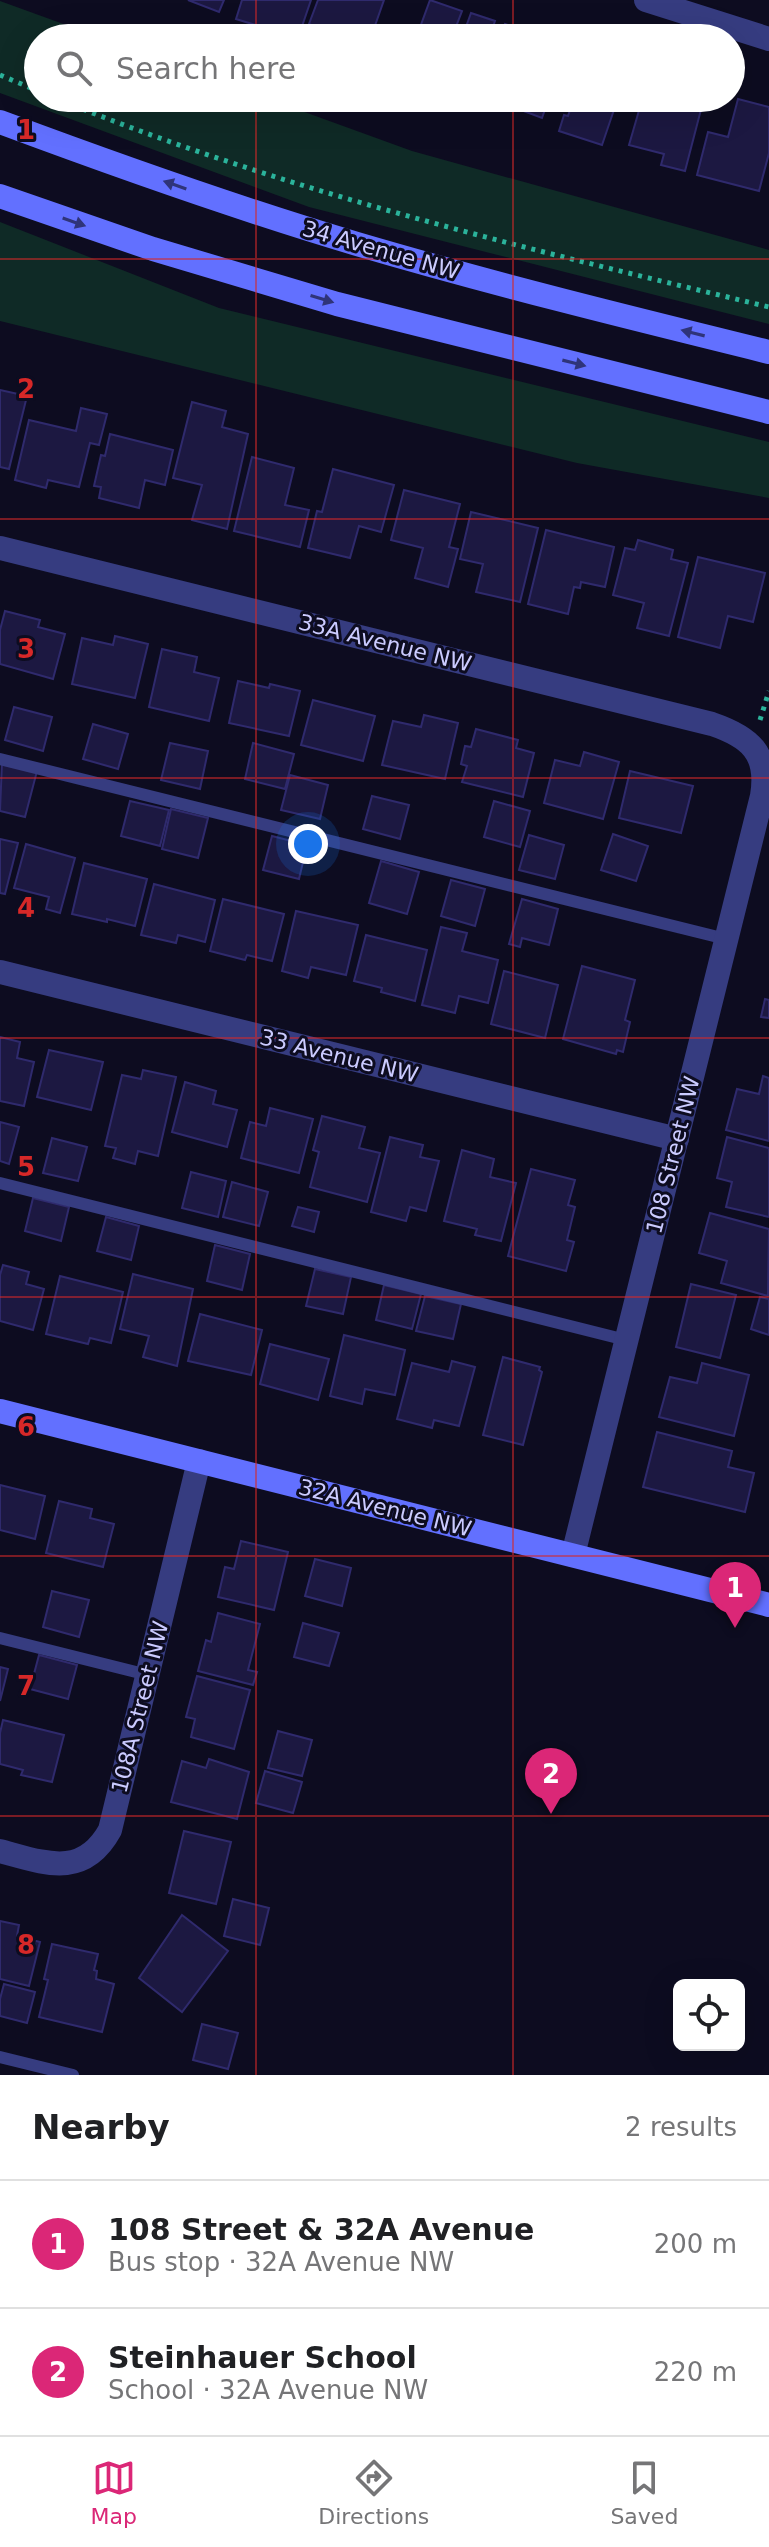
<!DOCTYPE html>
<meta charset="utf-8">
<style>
body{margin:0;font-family:"DejaVu Sans",sans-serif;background:#f6f6f6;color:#202124}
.controls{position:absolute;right:24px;bottom:24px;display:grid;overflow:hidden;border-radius:12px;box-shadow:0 8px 32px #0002}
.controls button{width:72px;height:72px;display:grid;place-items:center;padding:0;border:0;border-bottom:2px solid #e0e0e0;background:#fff;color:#202124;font:40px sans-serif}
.you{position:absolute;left:308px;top:844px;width:28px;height:28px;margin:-20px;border:6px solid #fff;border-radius:50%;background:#1a73e8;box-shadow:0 0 0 12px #1a73e833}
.badge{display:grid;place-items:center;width:52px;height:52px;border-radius:50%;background:#db2777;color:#fff;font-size:26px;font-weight:700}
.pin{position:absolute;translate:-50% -66px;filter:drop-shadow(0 2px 4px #0008)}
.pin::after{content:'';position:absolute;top:42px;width:28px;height:24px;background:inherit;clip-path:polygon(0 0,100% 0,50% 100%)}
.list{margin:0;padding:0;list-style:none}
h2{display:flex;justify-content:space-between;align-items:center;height:104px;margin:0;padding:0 32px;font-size:34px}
h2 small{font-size:26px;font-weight:400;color:#757577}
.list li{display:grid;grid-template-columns:52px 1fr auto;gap:24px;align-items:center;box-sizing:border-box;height:128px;padding:0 32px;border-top:2px solid #e0e0e0}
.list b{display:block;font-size:30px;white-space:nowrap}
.list p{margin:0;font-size:26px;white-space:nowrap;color:#757577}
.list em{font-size:26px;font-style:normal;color:#757577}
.icon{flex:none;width:44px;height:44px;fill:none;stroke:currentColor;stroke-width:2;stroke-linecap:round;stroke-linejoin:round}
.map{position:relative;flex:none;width:769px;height:2075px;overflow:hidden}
.search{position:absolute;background:#fff;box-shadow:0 8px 32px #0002;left:24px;right:24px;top:24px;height:88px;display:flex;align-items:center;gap:20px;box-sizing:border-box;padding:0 28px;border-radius:44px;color:#757577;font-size:30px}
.sheet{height:360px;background:#fff}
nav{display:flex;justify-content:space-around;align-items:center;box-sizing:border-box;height:112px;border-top:2px solid #e0e0e0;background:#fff;font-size:22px;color:#757577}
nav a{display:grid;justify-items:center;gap:4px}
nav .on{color:#db2777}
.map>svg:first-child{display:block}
.green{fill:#0f2a26}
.building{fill:#1c1841;stroke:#2f2a6d;stroke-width:2}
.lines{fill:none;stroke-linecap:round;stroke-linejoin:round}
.path{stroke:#2bb39b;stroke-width:5;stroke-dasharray:4 6;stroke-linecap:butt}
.lane{stroke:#363c80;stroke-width:12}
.street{stroke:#363c80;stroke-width:24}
.secondary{stroke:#6270ff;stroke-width:24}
.oneway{fill:#2f3479}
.grid{fill:none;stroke:#d62828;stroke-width:2;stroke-opacity:0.55}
.labels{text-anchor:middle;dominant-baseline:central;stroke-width:6;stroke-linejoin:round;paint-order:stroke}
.street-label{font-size:22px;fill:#cbcbff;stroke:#0d0c20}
.grid-label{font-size:26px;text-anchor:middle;font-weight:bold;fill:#d62828;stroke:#0d0c20;stroke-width:6;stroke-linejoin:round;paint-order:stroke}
</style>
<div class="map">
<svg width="769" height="2075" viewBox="0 0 769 2075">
<rect width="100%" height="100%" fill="#0d0c20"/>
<g class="green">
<path d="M0,1L102,38H38V98H266L412,151L769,250V324L309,207L0,93Z"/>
<path d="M0,222L219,308L769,442V498L577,463L0,321Z"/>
</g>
<g class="building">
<path d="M188,0H224L219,12Z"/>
<path d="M242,0H311L298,38L236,19Z"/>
<path d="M318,0H384L371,37L347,28L344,38L318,36L321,29L309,24Z"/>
<path d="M430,0L462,11L452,37L455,38H422L423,35L418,33Z"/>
<path d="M471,13L495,21L489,38H462Z"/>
<path d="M505,24L542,38H500Z"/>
<path d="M489,98H549L542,118Z"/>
<path d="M574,98H618L602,145L559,131L564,115L568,116Z"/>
<path d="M635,98H704L685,171L661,165L664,154L629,145L640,107L633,105Z"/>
<path d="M738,99L769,107V153L759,191L697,175L708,132L728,137Z"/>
<path d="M0,390L27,396L9,469L0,467Z"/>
<path d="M192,402L226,411L222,427L248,434L227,529L192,520L202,485L173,478Z"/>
<path d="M81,408L107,414L99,445L90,443L79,487L48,480L46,488L15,480L29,420L76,431Z"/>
<path d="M110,434L173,450L165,485L145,480L139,508L99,498L101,487L94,486L101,455L105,456Z"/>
<path d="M252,457L294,468L285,505L309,510L300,547L234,531Z"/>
<path d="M333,469L394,485L381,532L359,526L350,558L308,548L317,511L322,512Z"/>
<path d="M404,490L460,504L449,547L458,549L448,587L415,578L423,548L391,540Z"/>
<path d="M471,512L538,528L520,602L476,592L483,564L460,559Z"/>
<path d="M546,530L614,547L605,587L581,582L580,588L574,587L568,614L528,604Z"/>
<path d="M638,540L673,550L671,559L688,563L669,636L637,628L644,603L613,595L625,548L635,550Z"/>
<path d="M698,557L765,573L753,622L728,616L720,648L678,637Z"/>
<path d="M5,611L40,620L38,627L65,634L53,679L0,664V630Z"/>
<path d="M115,636L148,644L135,698L72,684L82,638L113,645Z"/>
<path d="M162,649L197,657L194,672L219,678L209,721L149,707Z"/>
<path d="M238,681L269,688L270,684L300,691L289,736L229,723Z"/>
<path d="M313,700L375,716L363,761L301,745Z"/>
<path d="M14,707L52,717L43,751L5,740Z"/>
<path d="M424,715L458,723L445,779L382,765L393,721L421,727Z"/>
<path d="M93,724L128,734L118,769L83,759Z"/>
<path d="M476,729L518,740L516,748L534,753L523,797L462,782L467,766L461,764L465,746L471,747Z"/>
<path d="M170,743L208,751L200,789L161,780Z"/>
<path d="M253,743L294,754L285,789L245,779Z"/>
<path d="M584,752L619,762L603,819L544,803L555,760L580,766Z"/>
<path d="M2,762L37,771L25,817L0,811Z"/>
<path d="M630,771L693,786L681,833L619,818Z"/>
<path d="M290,775L328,785L320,819L281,810Z"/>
<path d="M372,796L409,805L400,839L363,829Z"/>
<path d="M130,801L169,810L160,846L121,836Z"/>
<path d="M494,801L530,811L520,847L484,837Z"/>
<path d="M171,809L208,818L198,858L162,849Z"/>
<path d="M613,834L648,846L636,881L601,870Z"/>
<path d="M529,835L564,845L555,879L519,870Z"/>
<path d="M272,836L307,845L299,879L263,870Z"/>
<path d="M0,839L18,843L5,894L0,893Z"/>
<path d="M26,844L75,858L60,913L46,909L49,897L14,888Z"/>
<path d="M381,861L419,872L407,914L369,903Z"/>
<path d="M84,863L147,879L135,926L107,919V922L72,914Z"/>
<path d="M451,880L485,889L475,926L441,916Z"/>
<path d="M154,884L215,900L205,942L178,935L176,943L141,935Z"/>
<path d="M223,899L284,914L272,961L247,955L245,960L210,951Z"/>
<path d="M522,899L558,909L549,945L522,938L520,947L509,944Z"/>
<path d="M296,911L358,925L346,975L311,967L308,978L282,971Z"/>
<path d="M441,927L467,933L462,951L498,960L488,1003L459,996L455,1013L422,1005Z"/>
<path d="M366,935L427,950L415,1001L381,992L382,988L354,981Z"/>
<path d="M582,966L635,980L625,1020L630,1022L623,1052L617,1050L616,1054L563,1039Z"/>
<path d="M504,971L558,985L545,1038L491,1024Z"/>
<path d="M765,999L769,1000V1018L761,1017Z"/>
<path d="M0,1037L20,1042L17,1058L34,1062L24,1106L0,1101Z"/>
<path d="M49,1050L103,1062L91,1110L37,1097Z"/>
<path d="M143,1070L176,1077L158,1156L138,1151L135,1164L113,1158L116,1148L105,1146L122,1075L141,1079Z"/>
<path d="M763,1076L769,1078V1141L726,1130L737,1089L759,1094Z"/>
<path d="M185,1082L216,1091L213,1104L237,1110L227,1147L172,1132Z"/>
<path d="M270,1108L313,1119L299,1173L241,1158L250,1122L266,1126Z"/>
<path d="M322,1116L365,1127L359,1148L380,1153L367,1202L310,1187L319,1152L313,1150Z"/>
<path d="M0,1122L19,1127L9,1164L0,1161Z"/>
<path d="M390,1137L423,1145L420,1157L439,1161L426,1211L410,1207L406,1221L371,1212Z"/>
<path d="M727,1137L769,1148V1217L726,1207L732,1182L717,1178Z"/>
<path d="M52,1138L87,1147L78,1181L43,1173Z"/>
<path d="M462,1150L494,1159L490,1177L516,1183L501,1241L475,1235L477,1229L444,1221Z"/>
<path d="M531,1169L575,1180L568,1205L575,1207L567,1240L574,1242L566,1271L508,1256Z"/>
<path d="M191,1172L226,1181L218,1217L182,1208Z"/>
<path d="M232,1182L268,1192L259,1226L223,1217Z"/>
<path d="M33,1198L69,1207L61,1241L25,1231Z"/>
<path d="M298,1207L319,1212L314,1232L292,1226Z"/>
<path d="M710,1213L769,1229L768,1296L721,1283L727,1261L699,1253Z"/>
<path d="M106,1217L139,1226L131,1260L97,1251Z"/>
<path d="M215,1245L250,1254L242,1290L207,1281Z"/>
<path d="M3,1265L29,1272L26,1284L44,1289L33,1330L0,1321V1275Z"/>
<path d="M315,1269L351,1277L343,1314L306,1306Z"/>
<path d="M133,1274L193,1289L177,1366L143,1357L149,1336L120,1329Z"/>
<path d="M60,1276L123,1292L111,1343L90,1338L88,1344L46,1334Z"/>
<path d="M691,1284L736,1295L720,1358L676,1347Z"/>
<path d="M384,1285L421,1294L412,1329L376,1320Z"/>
<path d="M425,1296L461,1304L453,1339L416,1331Z"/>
<path d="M760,1297L769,1299V1335L751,1329Z"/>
<path d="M200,1314L262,1330L251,1375L188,1361Z"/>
<path d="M344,1335L405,1350L395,1395L365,1389L362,1404L330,1396Z"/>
<path d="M270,1344L329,1359L318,1400L260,1384Z"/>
<path d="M503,1357L540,1367L539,1370L542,1372L523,1445L483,1435Z"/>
<path d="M452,1361L475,1367L459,1426L434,1420L432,1428L397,1419L412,1363L449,1372Z"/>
<path d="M702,1363L749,1375L734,1436L659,1417L670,1377L697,1383Z"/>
<path d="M657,1432L732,1451L728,1467L754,1473L745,1512L643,1487Z"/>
<path d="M0,1485L45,1496L35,1539L0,1530Z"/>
<path d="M59,1501L92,1509L90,1518L114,1524L103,1567L46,1553Z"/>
<path d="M241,1541L288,1552L274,1610L218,1597L225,1567L234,1569Z"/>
<path d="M315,1559L351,1568L342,1606L305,1596Z"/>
<path d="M52,1591L89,1600L79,1637L43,1627Z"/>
<path d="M218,1613L260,1624L248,1670L257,1672L253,1685L198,1671L206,1640L211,1642Z"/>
<path d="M303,1623L339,1633L329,1666L294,1657Z"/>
<path d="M39,1655L77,1665L68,1699L30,1689Z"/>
<path d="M0,1667L8,1669L0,1701Z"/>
<path d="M197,1676L250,1690L234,1749L191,1737L195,1719L186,1717Z"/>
<path d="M3,1720L64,1735L52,1782L21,1775L23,1770L0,1764V1733Z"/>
<path d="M278,1731L312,1740L302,1776L268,1768Z"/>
<path d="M209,1759L249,1772L237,1819L171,1802L182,1761L206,1768Z"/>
<path d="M265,1771L302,1782L293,1813L256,1803Z"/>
<path d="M184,1831L231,1842L216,1904L169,1893Z"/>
<path d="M233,1899L269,1908L260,1945L224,1936Z"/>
<path d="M182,1915L228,1951L182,2012L139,1978Z"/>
<path d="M0,1921L19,1925L17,1936L40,1942L29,1986L0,1979Z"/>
<path d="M52,1944L98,1954L94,1970L97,1971L96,1979L114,1984L102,2032L39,2017L48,1980L44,1979Z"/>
<path d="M4,1984L35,1992L27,2023L0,2016V1999Z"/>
<path d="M202,2024L238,2033L228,2069L193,2060Z"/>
</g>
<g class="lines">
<g class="path">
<path d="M0,75L38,91"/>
<path d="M55,98C285,192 528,249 769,307"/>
<path d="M760,720L769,691"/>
</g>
<g class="lane">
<path d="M0,759L726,939"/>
<path d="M0,1183L626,1340"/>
<path d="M0,1638L148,1675"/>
<path d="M0,2057L73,2075"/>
</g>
<g class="street">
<path d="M646,0L769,39"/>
<path d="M0,548L712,724C750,737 769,753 762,796L573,1555"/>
<path d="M0,972L677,1139"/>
<path d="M0,1851C45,1863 83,1879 110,1830L199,1461"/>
</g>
<g class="secondary">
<path d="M0,122C118,166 236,208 357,244C493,284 631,318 769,352"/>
<path d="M0,196L153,249L337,304L769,412"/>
<path d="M0,1411L769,1605"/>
</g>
</g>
<defs><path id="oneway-solid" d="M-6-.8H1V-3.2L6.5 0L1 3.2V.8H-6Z" transform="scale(2)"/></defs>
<g class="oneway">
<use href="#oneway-solid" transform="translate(175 185) rotate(-161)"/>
<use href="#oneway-solid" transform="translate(74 222) rotate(19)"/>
<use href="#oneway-solid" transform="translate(322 299) rotate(17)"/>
<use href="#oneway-solid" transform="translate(693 333) rotate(-166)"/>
<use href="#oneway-solid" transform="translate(574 363) rotate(14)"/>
</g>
<path class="grid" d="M256,0V38M513,0V38M256,98V2075M513,98V2075M0,259H769M0,519H769M0,778H769M0,1038H769M0,1297H769M0,1556H769M0,1816H769"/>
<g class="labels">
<g class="street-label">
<text transform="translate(381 250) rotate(16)">34 Avenue NW</text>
<text transform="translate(385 643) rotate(14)">33A Avenue NW</text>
<text transform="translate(339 1056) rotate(14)">33 Avenue NW</text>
<text transform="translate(673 1155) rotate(-76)">108 Street NW</text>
<text transform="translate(385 1508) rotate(14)">32A Avenue NW</text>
<text transform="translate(140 1707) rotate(-76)">108A Street NW</text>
</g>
</g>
<g class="grid-label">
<text x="26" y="139">1</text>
<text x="26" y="398">2</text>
<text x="26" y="658">3</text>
<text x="26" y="917">4</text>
<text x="26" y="1176">5</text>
<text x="26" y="1436">6</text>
<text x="26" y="1695">7</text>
<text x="26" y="1954">8</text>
</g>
</svg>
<div class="controls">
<button><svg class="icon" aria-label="locate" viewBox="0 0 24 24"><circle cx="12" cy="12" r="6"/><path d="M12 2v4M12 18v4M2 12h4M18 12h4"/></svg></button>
</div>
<div class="you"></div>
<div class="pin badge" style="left:735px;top:1628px">1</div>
<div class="pin badge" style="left:551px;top:1814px">2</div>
<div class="search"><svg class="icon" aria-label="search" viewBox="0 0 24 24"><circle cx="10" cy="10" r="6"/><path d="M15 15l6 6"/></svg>Search here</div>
</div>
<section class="sheet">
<h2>Nearby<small>2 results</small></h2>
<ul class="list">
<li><span class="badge">1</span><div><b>108 Street &amp; 32A Avenue</b><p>Bus stop · 32A Avenue NW</p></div><em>200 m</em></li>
<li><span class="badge">2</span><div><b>Steinhauer School</b><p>School · 32A Avenue NW</p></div><em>220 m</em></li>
</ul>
</section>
<nav>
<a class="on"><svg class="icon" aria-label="map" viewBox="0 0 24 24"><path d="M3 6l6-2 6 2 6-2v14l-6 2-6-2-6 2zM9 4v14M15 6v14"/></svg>Map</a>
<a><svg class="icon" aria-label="directions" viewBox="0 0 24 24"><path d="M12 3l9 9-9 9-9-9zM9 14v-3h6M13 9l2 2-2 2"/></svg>Directions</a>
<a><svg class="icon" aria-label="saved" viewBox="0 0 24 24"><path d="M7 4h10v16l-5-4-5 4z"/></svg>Saved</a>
</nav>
